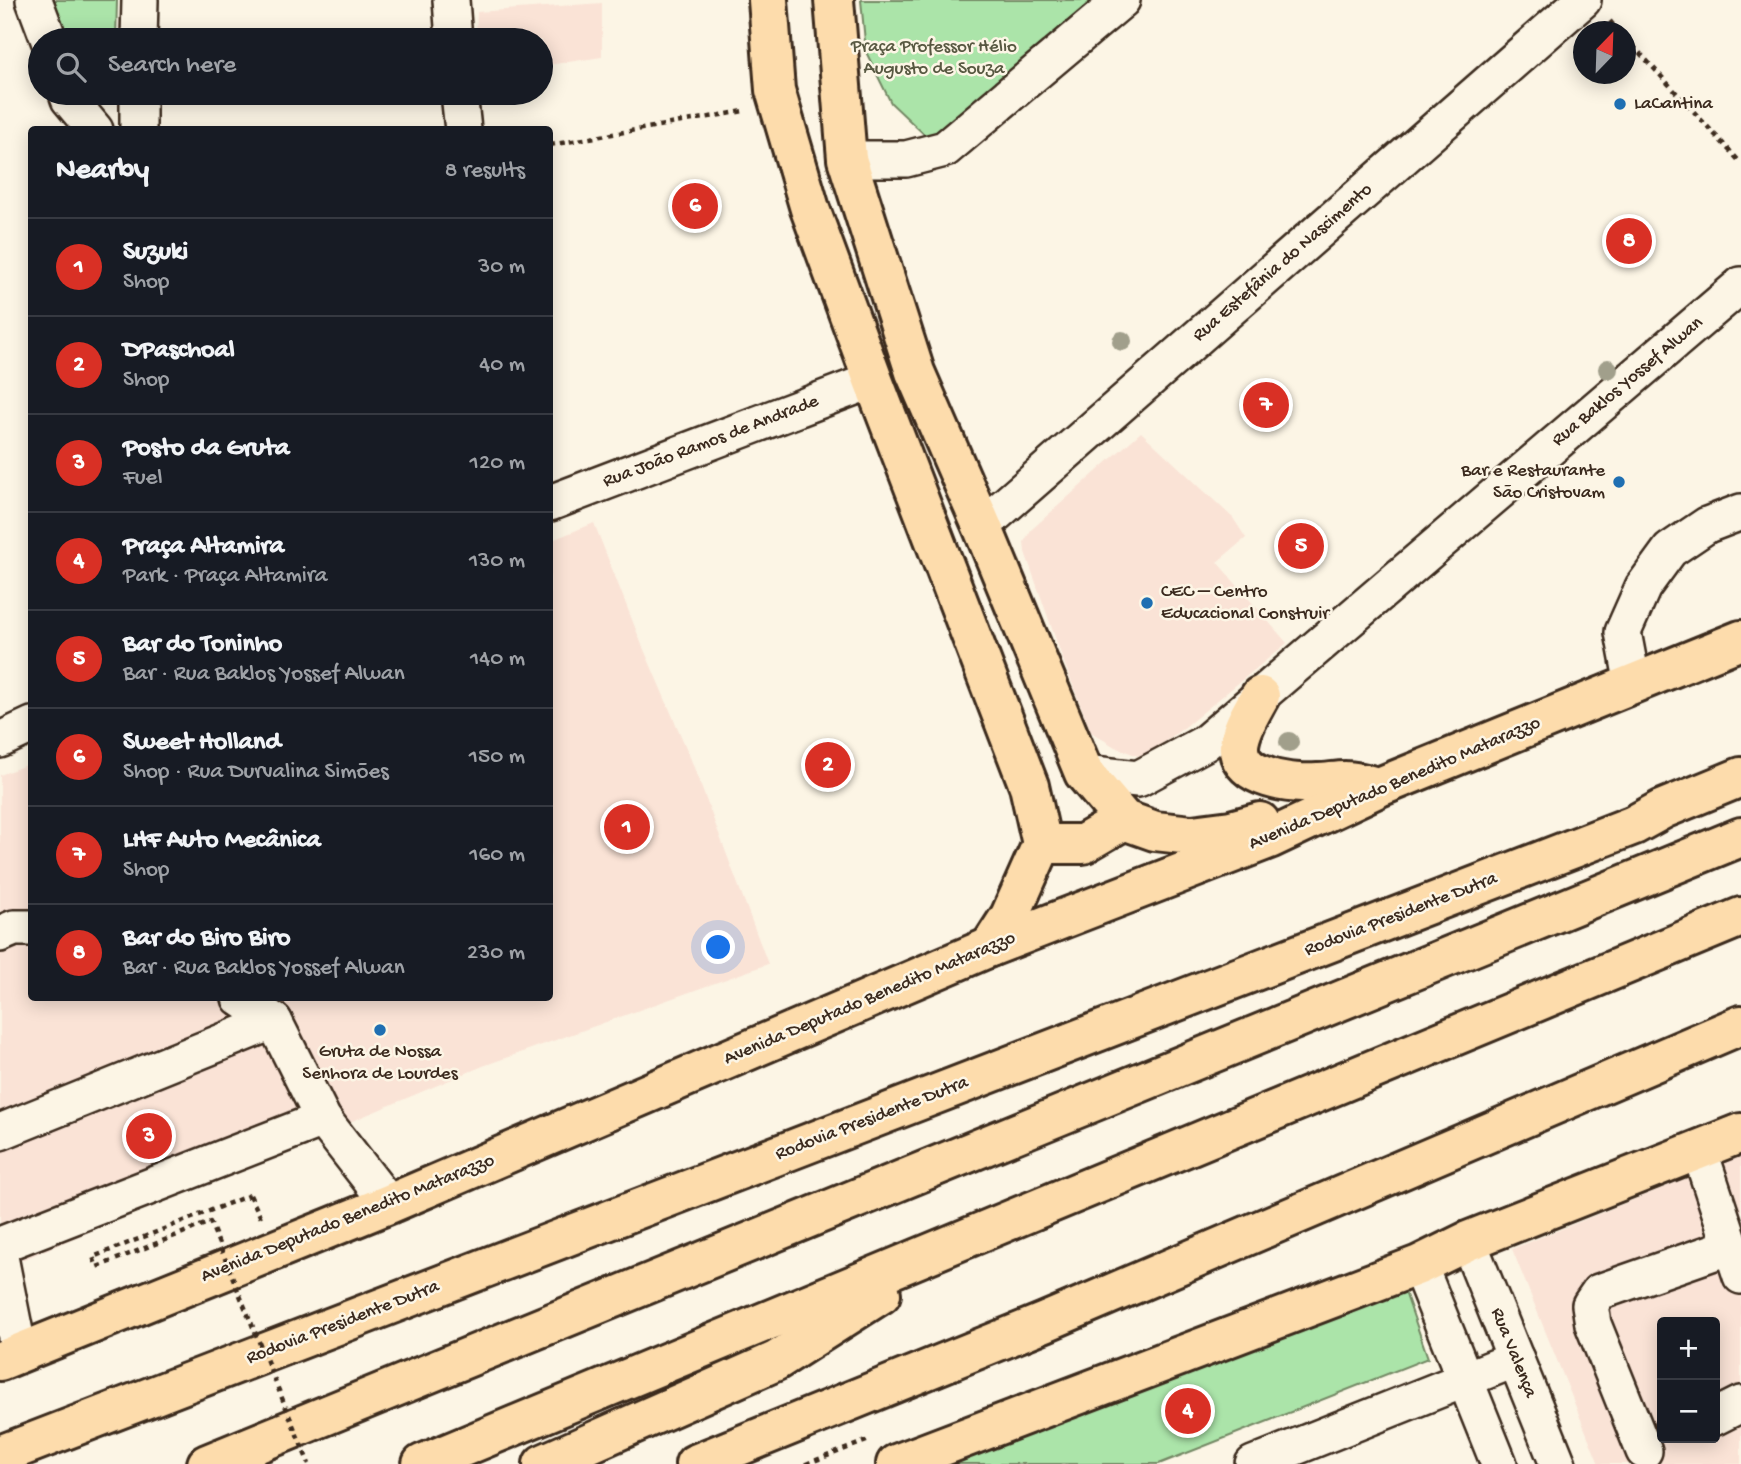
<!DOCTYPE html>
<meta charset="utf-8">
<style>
body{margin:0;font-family:"Gochi Hand",sans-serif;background:#242831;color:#f1f3f6}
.controls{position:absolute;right:21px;bottom:21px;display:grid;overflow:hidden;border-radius:7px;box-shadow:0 4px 18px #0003}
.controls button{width:63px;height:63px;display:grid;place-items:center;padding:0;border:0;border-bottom:2px solid #363941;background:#171b24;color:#f1f3f6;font:35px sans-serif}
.compass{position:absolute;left:1573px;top:21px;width:63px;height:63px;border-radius:50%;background:#171b24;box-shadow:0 4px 18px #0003;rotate:23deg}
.you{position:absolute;left:719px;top:948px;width:24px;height:24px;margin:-18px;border:5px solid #fff;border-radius:50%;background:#1a73e8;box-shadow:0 0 0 10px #1a73e833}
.badge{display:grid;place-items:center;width:46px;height:46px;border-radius:50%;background:#d93025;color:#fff;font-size:23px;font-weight:700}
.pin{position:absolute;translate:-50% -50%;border:4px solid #fff;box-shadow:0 2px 7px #0006}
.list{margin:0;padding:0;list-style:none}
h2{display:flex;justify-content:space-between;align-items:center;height:91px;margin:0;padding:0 28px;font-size:30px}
h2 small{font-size:23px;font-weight:400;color:#9ea1a6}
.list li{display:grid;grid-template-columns:46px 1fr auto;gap:21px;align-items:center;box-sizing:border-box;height:98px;padding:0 28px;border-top:2px solid #363941}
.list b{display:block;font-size:26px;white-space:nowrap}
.list p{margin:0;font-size:23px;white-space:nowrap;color:#9ea1a6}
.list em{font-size:23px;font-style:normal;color:#9ea1a6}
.icon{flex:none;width:38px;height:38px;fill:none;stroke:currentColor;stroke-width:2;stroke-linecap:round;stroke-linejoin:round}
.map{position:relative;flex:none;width:1741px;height:1464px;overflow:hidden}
.search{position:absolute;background:#171b24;box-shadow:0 4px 18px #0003;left:28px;top:28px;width:525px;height:77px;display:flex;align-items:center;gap:18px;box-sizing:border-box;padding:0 24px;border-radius:38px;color:#9ea1a6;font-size:26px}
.panel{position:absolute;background:#171b24;box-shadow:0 4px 18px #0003;left:28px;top:126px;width:525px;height:875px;border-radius:7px}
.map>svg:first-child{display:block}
.built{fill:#fae3d6;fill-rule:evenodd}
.green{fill:#abe4a9;stroke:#738764;stroke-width:2}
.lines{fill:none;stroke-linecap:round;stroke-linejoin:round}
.minor-casing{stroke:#3b2a1e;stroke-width:40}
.major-casing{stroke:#3b2a1e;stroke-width:44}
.highway-casing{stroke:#3b2a1e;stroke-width:44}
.path{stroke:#3b2a1e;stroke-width:4.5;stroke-dasharray:5 5;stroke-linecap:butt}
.minor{stroke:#fcf5e5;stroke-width:35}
.major{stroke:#fddcac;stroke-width:38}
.highway{stroke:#fddcac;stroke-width:38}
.path-bridge{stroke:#3b2a1e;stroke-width:4.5;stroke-dasharray:5 5;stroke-linecap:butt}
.tree{fill:#a19f8b}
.poi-dot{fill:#1f6fb2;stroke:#fcf5e5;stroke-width:2.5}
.labels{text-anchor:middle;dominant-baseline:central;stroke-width:5;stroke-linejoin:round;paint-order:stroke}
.park-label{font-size:19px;fill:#575841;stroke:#fcf5e5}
.poi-label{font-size:19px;fill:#3b2a1e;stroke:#fcf5e5;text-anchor:start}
.street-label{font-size:19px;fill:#3b2a1e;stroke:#fcf5e5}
</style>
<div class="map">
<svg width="1741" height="1464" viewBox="0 0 1741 1464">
<rect width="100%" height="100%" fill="#fcf5e5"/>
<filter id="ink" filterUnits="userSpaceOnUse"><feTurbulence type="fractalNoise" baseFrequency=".0143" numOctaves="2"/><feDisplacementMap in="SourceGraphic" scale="14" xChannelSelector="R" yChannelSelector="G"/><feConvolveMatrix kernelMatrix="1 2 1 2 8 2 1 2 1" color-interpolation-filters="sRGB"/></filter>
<g filter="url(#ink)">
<g class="built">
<path d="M602,3V57L541,66V40H476L477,12Z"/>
<path d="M1141,432L1233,518L1246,538L1217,562L1287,643L1185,727L1152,751L1138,756L1115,747L1091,732L1062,657L1025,552L1024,542L1031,530Z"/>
<path d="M594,523L642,645L690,757L768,964L483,1066L10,1265L0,1286V775L31,763L32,998H550V541Z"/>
<path d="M1741,1156V1464H1599L1512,1249ZM1662,1322H1715V1438H1662Z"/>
</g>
<g class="green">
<path d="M54,0H117L116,40H69Z"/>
<path d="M861,0H1094L930,140L891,103L866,52Z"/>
<path d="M1404,1289L1428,1358L1159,1464H943Z"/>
</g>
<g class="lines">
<g class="minor-casing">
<g id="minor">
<path d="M34,0L49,40"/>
<path d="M451,0L454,40"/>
<path d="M139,40L140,0"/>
<path d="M67,93L69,99L95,130"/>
<path d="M459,93L463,130"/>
<path d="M138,130V93"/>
<path d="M847,159H906L945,149L1122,0"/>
<path d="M550,503L873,380"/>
<path d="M982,526L1583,0"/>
<path d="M1633,685L1623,632L1643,587L1670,550L1707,525L1741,512"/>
<path d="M0,740L32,725"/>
<path d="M1084,773L1138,779L1205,743L1741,285"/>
<path d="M0,934L14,928H32"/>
<path d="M240,998L274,1021L323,1119L389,1204"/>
<path d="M0,1132L274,1021"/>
<path d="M1699,1149L1741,1276"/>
<path d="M1468,1241L1558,1464"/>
<path d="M0,1245L323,1119"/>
<path d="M0,1257L19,1352"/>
<path d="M1419,1265L1499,1464"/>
<path d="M1715,1417L1741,1404"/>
<path d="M1644,1451L1593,1324L1590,1305L1599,1292L1731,1246"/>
<path d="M1253,1464L1516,1359"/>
</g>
</g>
<g class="major-casing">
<g id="major">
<path d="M768,0L775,90L810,209L873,380L1029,786L1042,844L1010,916L990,947"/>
<path d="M834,0L847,159L915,372L982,526L1084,773L1124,820L1155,831L1192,835L1231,830L1260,822"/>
<path d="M1260,696C1252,711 1240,729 1239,746C1237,779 1294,785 1318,783C1327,783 1336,781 1345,781C1357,781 1367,784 1377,787"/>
<path d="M1042,844H1083L1124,820"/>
<path d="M0,1361L389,1204L990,947L1269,839L1379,787L1741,640"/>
<path d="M0,1455L1634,825L1663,809L1741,777"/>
<path d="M695,1464L1045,1322L1741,1025"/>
<path d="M896,1464L1419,1265L1468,1241L1741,1133"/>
</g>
</g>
<g class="highway-casing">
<g id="highway">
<path d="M207,1464L1741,837"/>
<path d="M422,1464L1741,917"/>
<path d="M543,1464L776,1361L881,1294"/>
</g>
</g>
<g class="path">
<path d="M1610,21L1619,32"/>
<path d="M1626,38L1741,163"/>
<path d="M550,145L744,111"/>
<path d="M250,1195L262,1220"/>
<path d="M806,1464L869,1440"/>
</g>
<use href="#minor" class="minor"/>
<use href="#major" class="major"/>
<use href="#highway" class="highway"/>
<path class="path-bridge" d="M250,1195L93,1257L97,1267L210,1222L309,1464"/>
</g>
<g class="tree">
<circle cx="1122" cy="341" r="10"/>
<circle cx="1608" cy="369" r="10"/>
<circle cx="1289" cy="742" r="10"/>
</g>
</g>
<g class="poi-dot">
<circle cx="1620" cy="104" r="7"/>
<circle cx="1619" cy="482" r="7"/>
<circle cx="1147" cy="603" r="7"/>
<circle cx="380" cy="1030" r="7"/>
</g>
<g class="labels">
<g class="park-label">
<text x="934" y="47">Praça Professor Hélio<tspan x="934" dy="22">Augusto de Souza</tspan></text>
</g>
<g class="poi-label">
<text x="1634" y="104">LaCantina</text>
<text x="1605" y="471" text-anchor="end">Bar e Restaurante<tspan x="1605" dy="22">São Cristovam</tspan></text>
<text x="1161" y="592">CEC – Centro<tspan x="1161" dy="22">Educacional Construir</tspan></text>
<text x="380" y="1052" text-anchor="middle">Gruta de Nossa<tspan x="380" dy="22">Senhora de Lourdes</tspan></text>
</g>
<g class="street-label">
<text transform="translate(1283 263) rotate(-41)">Rua Estefânia do Nascimento</text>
<text transform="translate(1628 382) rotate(-40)">Rua Baklos Yossef Alwan</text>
<text transform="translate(711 442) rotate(-21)">Rua João Ramos de Andrade</text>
<text transform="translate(1395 784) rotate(-23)">Avenida Deputado Benedito Matarazzo</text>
<text transform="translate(1401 915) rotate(-21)">Rodovia Presidente Dutra</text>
<text transform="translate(870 999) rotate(-23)">Avenida Deputado Benedito Matarazzo</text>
<text transform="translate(872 1119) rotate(-21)">Rodovia Presidente Dutra</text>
<text transform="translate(348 1219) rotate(-22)">Avenida Deputado Benedito Matarazzo</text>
<text transform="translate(343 1323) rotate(-21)">Rodovia Presidente Dutra</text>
<text transform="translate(1513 1353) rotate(68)">Rua Valença</text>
</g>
</g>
</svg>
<div class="controls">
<button>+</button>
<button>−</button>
</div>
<svg class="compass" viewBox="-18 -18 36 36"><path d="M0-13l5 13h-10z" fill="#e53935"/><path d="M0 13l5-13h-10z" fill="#9ea1a6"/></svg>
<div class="you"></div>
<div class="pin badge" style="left:627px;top:827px">1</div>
<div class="pin badge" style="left:828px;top:765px">2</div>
<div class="pin badge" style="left:149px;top:1136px">3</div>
<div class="pin badge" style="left:1188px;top:1411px">4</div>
<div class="pin badge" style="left:1301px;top:546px">5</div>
<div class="pin badge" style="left:695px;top:206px">6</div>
<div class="pin badge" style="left:1266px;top:405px">7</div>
<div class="pin badge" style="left:1629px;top:241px">8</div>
<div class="search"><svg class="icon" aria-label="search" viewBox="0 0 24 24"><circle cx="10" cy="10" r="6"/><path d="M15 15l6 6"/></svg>Search here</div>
<section class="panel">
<h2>Nearby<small>8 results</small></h2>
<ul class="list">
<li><span class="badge">1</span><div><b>Suzuki</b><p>Shop</p></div><em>30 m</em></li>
<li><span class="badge">2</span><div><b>DPaschoal</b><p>Shop</p></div><em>40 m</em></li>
<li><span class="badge">3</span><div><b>Posto da Gruta</b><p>Fuel</p></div><em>120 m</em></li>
<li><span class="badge">4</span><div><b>Praça Altamira</b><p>Park · Praça Altamira</p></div><em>130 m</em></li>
<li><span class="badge">5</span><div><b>Bar do Toninho</b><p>Bar · Rua Baklos Yossef Alwan</p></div><em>140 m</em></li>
<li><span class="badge">6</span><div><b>Sweet Holland</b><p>Shop · Rua Durvalina Simões</p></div><em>150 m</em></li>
<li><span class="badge">7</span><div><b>LHF Auto Mecânica</b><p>Shop</p></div><em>160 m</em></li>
<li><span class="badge">8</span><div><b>Bar do Biro Biro</b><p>Bar · Rua Baklos Yossef Alwan</p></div><em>230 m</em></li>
</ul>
</section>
</div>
